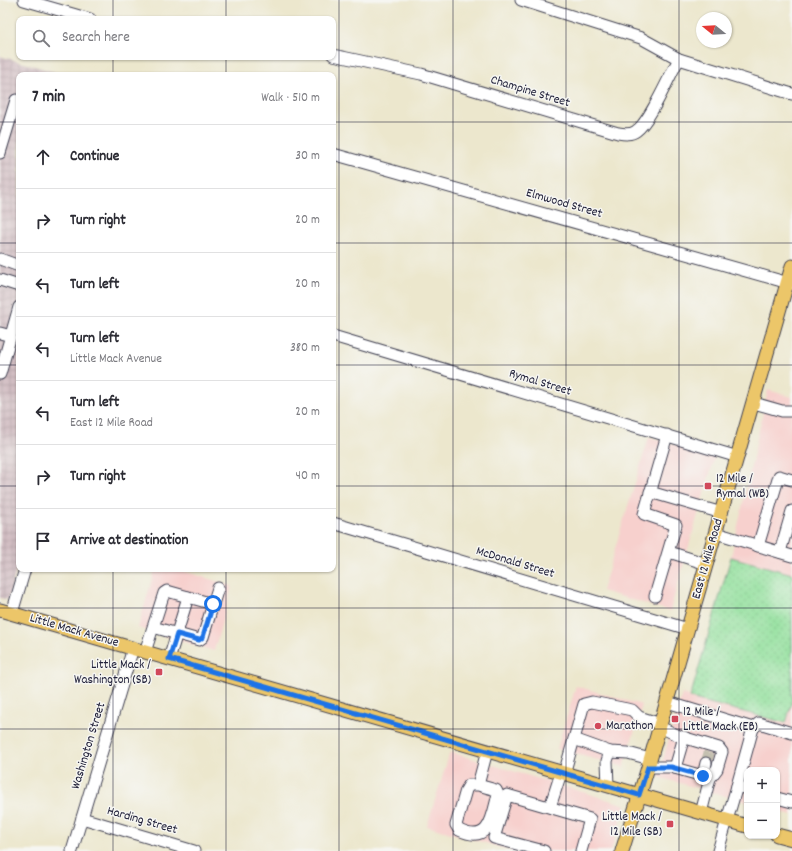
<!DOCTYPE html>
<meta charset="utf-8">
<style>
body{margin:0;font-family:Dekko,sans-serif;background:#f7f7f7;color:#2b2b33}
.controls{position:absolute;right:12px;bottom:12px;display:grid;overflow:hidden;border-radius:8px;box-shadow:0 1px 3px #0004}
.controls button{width:36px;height:36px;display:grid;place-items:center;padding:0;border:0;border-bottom:1px solid #e1e1e2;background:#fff;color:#2b2b33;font:20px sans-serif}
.compass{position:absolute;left:696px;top:12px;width:36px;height:36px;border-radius:50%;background:#fff;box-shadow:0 1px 3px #0004;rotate:288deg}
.stop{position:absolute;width:12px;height:12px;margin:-9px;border:3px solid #1a73e8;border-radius:50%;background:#fff}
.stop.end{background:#1a73e8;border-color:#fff;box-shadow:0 1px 4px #0008}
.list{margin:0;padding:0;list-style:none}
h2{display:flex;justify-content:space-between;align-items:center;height:52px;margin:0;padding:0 16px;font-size:17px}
h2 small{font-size:13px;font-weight:400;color:#7c7c81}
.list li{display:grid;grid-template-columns:26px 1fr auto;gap:12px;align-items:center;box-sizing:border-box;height:64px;padding:0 16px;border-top:1px solid #e1e1e2}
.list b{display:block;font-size:15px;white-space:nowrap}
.list p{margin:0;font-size:13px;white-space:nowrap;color:#7c7c81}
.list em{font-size:13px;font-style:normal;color:#7c7c81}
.icon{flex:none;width:22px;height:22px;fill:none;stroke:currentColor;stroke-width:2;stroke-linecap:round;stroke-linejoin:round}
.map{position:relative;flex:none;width:792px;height:851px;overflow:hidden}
.search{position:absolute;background:#fff;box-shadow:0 1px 3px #0004;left:16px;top:16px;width:320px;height:44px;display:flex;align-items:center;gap:10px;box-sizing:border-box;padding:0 14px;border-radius:8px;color:#7c7c81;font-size:15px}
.panel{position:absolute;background:#fff;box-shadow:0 1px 3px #0004;left:16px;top:72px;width:320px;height:500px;border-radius:8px}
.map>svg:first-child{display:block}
.built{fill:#f7d0cd}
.industrial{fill:url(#industrial-grid)}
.grass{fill:url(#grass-dots);stroke:#5a816c}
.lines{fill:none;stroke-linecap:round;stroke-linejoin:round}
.minor-tunnel{stroke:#c4c0b0;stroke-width:11;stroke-dasharray:11 5.5;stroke-linecap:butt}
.minor-casing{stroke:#404051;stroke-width:13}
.major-casing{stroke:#404051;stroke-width:15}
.minor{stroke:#fff;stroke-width:11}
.major{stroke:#ecc669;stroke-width:13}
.route{stroke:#1a73e8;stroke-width:5}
.grid{fill:none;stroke:#22223b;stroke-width:1;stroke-opacity:0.55}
.poi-dot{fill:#d1495b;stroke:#f6f6f2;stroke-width:1.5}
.labels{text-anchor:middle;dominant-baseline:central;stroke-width:3;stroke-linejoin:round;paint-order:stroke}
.street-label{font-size:13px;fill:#22223b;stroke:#f6f6f2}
.poi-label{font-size:13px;fill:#22223b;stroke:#f6f6f2;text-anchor:start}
</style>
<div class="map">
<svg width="792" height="851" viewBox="0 0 792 851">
<defs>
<pattern id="industrial-grid" width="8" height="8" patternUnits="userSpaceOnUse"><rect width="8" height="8" fill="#d2bec3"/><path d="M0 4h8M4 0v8" fill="none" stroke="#b4a3a8"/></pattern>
<pattern id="grass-dots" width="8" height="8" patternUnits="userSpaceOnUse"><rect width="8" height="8" fill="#93e09d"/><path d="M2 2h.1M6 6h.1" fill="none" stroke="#7ec088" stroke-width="1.8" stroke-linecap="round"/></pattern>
</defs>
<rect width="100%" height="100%" fill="#f6f6f2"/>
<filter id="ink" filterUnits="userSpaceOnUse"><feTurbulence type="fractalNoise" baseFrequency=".025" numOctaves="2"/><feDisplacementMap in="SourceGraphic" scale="8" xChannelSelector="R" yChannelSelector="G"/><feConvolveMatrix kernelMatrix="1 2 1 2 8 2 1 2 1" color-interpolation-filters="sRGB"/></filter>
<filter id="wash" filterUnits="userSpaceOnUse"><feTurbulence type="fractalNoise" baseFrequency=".012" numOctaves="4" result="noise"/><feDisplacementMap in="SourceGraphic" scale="16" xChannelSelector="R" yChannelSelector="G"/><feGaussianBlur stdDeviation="0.9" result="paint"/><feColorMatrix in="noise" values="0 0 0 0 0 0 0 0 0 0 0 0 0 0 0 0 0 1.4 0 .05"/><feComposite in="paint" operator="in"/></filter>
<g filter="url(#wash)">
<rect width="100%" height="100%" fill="#ece7cd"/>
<g class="built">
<path d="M768,390L792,397V574L731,557Z"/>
<path d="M649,437L715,456L670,611L602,591Z"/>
<path d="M155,569H177L232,586L214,651L138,628Z"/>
<path d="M576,686L642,705L624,767L557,749Z"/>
<path d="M682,694L786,723L792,702V815L777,811V770H747V802L658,777Z"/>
<path d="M450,752L626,805L611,851H513L427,826Z"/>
</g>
<path class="industrial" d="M0,56L65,75H19V561L8,600L0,598Z"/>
<path class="grass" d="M731,557L792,574V702L786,723L690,698Z"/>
</g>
<g filter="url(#ink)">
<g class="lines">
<path class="minor-tunnel" d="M706,763L710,750"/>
<g class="minor-casing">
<g id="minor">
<path d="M24,0L90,19"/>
<path d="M521,0L641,38L679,59L792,94"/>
<path d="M333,55L421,74L618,133C624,134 631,135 636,131C650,122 669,76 679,59"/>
<path d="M0,153L16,100"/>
<path d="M333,154L792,284"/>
<path d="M0,259L19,266"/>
<path d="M0,280L19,286"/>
<path d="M0,333L11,336"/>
<path d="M333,336L738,457"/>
<path d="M0,374L19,307"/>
<path d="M754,403L782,411H792"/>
<path d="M650,492L722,513"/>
<path d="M333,523L688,629"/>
<path d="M716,533L792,556"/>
<path d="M758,546L779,476L792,480"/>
<path d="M669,552L707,564"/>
<path d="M780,552L792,511"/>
<path d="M655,596L676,525L644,514L667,435"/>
<path d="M213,604L218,588"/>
<path d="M12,613L25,569"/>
<path d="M145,652L164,593L167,591L213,604L203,637L199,640L153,627"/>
<path d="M169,659L188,597"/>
<path d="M667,702L753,728L737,786"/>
<path d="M660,727L679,736L719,748L722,752L717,769L710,778L701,813"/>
<path d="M753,728L759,723L792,733"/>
<path d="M574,739L610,752L628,753L650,759"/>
<path d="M648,767H671L710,778"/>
<path d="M675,768L684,737"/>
<path d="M564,774L584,704L592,702L632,710L639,717L661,724"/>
<path d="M703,776L706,763"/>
<path d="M478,785L496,790L498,794C492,817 490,845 459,830L456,825L466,790L469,785H478L487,751"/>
<path d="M608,786L607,761L610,752"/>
<path d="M777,798L792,802"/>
<path d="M550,807L561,773"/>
<path d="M82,818L194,851"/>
<path d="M72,851L133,648"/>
<path d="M544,851L494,838L507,795L590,819L581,851"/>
<path d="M718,851L737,786L747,789"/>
</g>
</g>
<g class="major-casing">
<g id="major">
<path d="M0,610L747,826"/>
<path d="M777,835L792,839"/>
<path d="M622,851L646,774L792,266"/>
</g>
</g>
<use href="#minor" class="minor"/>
<use href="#major" class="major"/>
</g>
</g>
<g class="lines" filter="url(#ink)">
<path class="route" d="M213,604L203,637L199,640L177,634L169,659L639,795L648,767H671L703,776"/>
</g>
<path class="grid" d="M113,0V19M226,0V19M339,0V851M453,0V851M566,0V851M679,0V851M113,57V75M226,57V75M0,122H19M333,122H792M0,243H19M333,243H792M0,365H19M333,365H792M0,486H19M333,486H792M113,569V851M226,569V851M0,608H792M0,729H792"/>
<g class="poi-dot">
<rect x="704" y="482" width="8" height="8" rx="2"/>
<rect x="155" y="668" width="8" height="8" rx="2"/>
<rect x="671" y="715" width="8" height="8" rx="2"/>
<circle cx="598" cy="726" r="4"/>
<rect x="666" y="820" width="8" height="8" rx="2"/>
</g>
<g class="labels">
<g class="street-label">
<text transform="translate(530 92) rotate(17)">Champine Street</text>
<text transform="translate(564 204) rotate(16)">Elmwood Street</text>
<text transform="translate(540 383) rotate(17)">Rymal Street</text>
<text transform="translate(708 559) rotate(-74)">East 12 Mile Road</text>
<text transform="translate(515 563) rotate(17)">McDonald Street</text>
<text transform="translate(74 631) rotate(16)">Little Mack Avenue</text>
<text transform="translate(89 746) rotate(-73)">Washington Street</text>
<text transform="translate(142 821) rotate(16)">Harding Street</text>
</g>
<g class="poi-label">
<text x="716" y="479">12 Mile /<tspan x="716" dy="15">Rymal (WB)</tspan></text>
<text x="151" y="665" text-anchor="end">Little Mack /<tspan x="151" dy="15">Washington (SB)</tspan></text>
<text x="683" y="712">12 Mile /<tspan x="683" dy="15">Little Mack (EB)</tspan></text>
<text x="606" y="726">Marathon</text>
<text x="662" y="817" text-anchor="end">Little Mack /<tspan x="662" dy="15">12 Mile (SB)</tspan></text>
</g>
</g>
</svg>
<div class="controls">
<button>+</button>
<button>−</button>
</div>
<svg class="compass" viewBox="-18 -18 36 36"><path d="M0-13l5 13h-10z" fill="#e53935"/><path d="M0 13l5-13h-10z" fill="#7c7c81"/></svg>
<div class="stop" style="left:213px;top:604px"></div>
<div class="stop end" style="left:703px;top:776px"></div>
<div class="search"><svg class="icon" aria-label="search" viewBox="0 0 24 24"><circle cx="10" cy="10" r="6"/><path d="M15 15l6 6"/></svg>Search here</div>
<section class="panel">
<h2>7 min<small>Walk · 510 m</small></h2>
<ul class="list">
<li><svg class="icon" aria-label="ahead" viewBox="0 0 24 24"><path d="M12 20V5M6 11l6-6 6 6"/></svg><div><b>Continue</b></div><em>30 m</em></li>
<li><svg class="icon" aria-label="right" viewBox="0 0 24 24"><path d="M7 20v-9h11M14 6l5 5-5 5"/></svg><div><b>Turn right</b></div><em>20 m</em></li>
<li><svg class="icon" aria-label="left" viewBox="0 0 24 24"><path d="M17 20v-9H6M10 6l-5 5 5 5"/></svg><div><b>Turn left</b></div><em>20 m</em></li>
<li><svg class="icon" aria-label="left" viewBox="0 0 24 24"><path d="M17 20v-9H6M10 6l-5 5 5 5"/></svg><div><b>Turn left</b><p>Little Mack Avenue</p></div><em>380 m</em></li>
<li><svg class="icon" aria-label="left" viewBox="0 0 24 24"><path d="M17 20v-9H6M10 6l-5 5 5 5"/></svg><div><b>Turn left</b><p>East 12 Mile Road</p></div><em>20 m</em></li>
<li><svg class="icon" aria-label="right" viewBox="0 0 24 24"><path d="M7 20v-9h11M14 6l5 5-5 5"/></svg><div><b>Turn right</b></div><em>40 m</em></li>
<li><svg class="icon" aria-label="arrive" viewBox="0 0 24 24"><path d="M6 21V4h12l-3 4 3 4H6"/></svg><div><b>Arrive at destination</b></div></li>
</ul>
</section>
</div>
